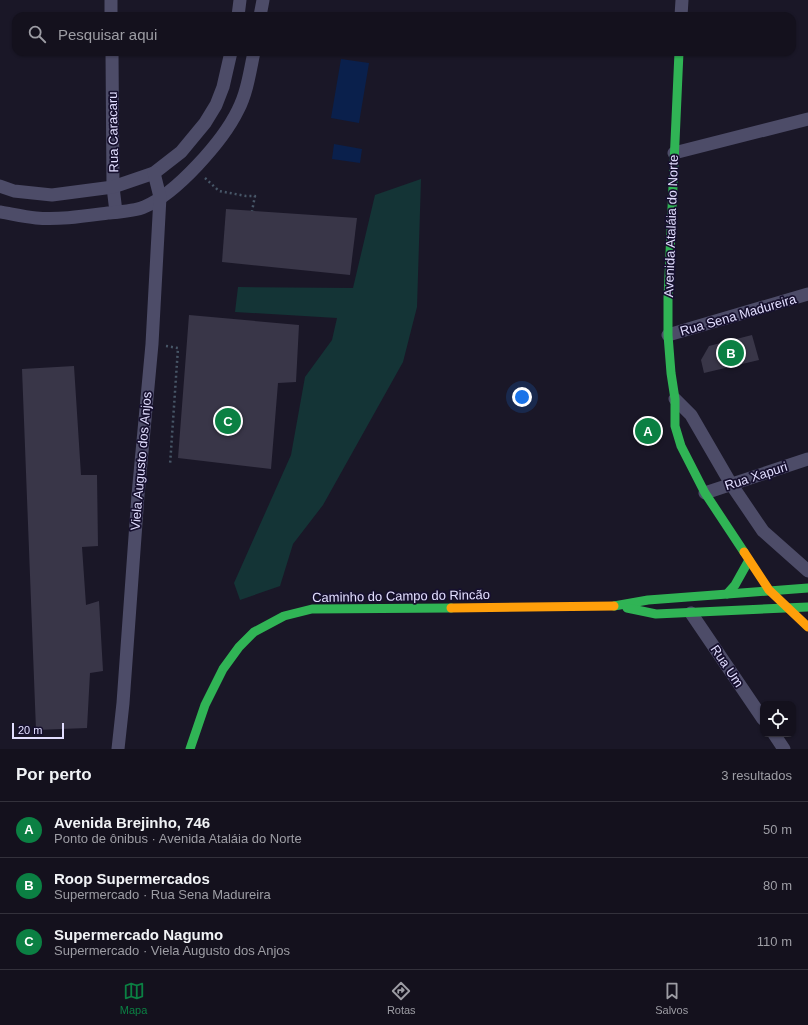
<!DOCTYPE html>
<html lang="pt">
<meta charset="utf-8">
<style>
body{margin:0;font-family:Helvetica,sans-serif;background:#1d1a26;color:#f1f3f6}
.controls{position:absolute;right:12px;bottom:12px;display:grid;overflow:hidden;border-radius:8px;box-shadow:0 1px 3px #0004}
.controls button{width:36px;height:36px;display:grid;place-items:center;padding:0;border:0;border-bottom:1px solid #33313b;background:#14111d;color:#f1f3f6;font:20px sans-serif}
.scale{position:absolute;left:12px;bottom:10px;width:52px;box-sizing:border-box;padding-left:4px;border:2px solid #e2deff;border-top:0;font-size:11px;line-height:14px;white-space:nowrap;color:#e2deff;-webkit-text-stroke:3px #16102e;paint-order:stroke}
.you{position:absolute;left:522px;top:397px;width:14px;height:14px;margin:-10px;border:3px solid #fff;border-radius:50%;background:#1a73e8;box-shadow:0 0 0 6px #1a73e833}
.badge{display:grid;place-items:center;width:26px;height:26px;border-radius:50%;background:#0b8043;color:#fff;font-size:13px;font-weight:700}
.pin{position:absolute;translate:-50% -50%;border:2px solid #fff;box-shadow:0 1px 4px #0006}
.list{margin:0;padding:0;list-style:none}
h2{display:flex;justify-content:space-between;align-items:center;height:52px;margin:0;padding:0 16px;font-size:17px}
h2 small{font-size:13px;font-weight:400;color:#9d9da4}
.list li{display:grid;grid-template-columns:26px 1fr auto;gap:12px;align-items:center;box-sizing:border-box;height:56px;padding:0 16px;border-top:1px solid #33313b}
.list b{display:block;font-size:15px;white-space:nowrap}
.list p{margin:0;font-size:13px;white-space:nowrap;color:#9d9da4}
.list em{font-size:13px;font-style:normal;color:#9d9da4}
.icon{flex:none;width:22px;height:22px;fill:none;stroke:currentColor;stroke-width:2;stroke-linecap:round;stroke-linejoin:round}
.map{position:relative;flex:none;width:808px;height:749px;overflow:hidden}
.search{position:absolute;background:#14111d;box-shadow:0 1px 3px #0004;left:12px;right:12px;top:12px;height:44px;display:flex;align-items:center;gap:10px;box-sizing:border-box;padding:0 14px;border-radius:12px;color:#9d9da4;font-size:15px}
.sheet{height:220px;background:#14111d}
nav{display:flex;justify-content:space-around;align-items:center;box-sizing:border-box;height:56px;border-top:1px solid #33313b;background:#14111d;font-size:11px;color:#9d9da4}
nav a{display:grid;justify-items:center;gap:2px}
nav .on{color:#0b8043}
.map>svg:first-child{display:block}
.green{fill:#143436}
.water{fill:#0a204c}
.building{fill:#393648}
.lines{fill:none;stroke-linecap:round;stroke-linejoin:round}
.path{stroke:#475667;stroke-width:2.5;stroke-dasharray:2 3;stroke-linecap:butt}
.street{stroke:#4d4c68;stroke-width:13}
.fast{stroke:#30b455;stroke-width:9}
.slow{stroke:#ff9f0a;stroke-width:9}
.labels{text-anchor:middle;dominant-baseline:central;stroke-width:3.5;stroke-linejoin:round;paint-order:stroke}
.street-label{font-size:13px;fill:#e2deff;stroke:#16102e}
</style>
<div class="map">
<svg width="808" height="749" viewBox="0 0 808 749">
<rect width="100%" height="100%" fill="#1a1727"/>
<path class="green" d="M421,179L417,307L403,362L323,505L293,544L280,586L240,600L234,583L291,455L305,377L332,340L337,318L235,312L238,287L353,288L375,195Z"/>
<g class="water">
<path d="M341,59L369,63L359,123L331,118Z"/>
<path d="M334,144L362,149L360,163L332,159Z"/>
</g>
<g class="building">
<path d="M226,209L357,218L350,275L222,262Z"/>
<path d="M189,315L299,325L296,382L278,383L271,469L178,458Z"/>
<path d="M752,335L759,360L704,373L701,360L709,346Z"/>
<path d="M74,366L81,475H97L98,546L82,547L86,605L99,601L103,671L90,673L87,728L36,730L22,369Z"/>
</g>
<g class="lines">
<g class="path">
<path d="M205,178L219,191L246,196H255L252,211"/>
<path d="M166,346L178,348L170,465"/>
</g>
<g class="street">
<path d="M111,0V16"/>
<path d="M238,16L240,0"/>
<path d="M260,16L263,0"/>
<path d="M681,16L682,0"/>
<path d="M112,52L113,187L116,212"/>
<path d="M674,153L808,119"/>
<path d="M0,186L14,191L52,195L113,187L154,173L181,152L205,123L216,105L223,87L231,52"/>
<path d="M0,212C12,214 24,217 36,218C60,220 85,216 108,213C119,212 135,211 144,207C176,194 223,141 238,110C247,93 250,71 254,52"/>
<path d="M668,335L808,294"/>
<path d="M675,399L691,415L731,484L763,531L808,571"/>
<path d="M705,493L808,459"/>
<path d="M691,613L763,719"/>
<path d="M774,734L784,749"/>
<path d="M118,749L123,703L138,495L152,344L160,197L154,173"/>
</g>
<g class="fast">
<path d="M679,52L668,298V335L671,373L675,399V426L681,446L705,493L744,552"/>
<path d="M727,594L735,585L749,560"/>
<path d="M614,606L648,600L808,588"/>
<path d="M627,608L656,614L808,607"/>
<path d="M190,749L205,705L223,669L239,647L254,632L284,616L312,609L451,608"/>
</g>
<g class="slow">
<path d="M744,552L769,590L808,627"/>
<path d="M451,608L614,606"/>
</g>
</g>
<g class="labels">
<g class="street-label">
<text transform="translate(113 132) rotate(-91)">Rua Caracaru</text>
<text transform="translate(671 226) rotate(-88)">Avenida Ataláia do Norte</text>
<text transform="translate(738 315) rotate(-16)">Rua Sena Madureira</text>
<text transform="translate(141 461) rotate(-85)">Viela Augusto dos Anjos</text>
<text transform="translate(756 476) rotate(-18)">Rua Xapuri</text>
<text transform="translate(401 596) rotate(-1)">Caminho do Campo do Rincão</text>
<text transform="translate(727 666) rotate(56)">Rua Um</text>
</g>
</g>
</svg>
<div class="controls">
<button><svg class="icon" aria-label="locate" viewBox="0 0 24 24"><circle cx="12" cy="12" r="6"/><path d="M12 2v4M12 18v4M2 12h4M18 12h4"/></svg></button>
</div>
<div class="scale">20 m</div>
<div class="you"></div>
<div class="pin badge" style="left:648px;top:431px">A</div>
<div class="pin badge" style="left:731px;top:353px">B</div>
<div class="pin badge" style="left:228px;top:421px">C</div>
<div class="search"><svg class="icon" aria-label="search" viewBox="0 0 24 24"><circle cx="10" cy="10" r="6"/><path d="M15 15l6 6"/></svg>Pesquisar aqui</div>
</div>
<section class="sheet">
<h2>Por perto<small>3 resultados</small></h2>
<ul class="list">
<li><span class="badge">A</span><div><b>Avenida Brejinho, 746</b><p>Ponto de ônibus · Avenida Ataláia do Norte</p></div><em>50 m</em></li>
<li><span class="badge">B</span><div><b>Roop Supermercados</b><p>Supermercado · Rua Sena Madureira</p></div><em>80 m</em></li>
<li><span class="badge">C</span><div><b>Supermercado Nagumo</b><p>Supermercado · Viela Augusto dos Anjos</p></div><em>110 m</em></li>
</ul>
</section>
<nav>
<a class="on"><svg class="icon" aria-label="map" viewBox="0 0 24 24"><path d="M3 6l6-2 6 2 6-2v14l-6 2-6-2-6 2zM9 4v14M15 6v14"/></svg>Mapa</a>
<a><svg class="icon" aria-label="directions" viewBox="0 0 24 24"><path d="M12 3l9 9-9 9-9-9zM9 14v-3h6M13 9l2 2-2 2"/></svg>Rotas</a>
<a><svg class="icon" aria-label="saved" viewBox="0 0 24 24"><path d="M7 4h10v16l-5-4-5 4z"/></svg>Salvos</a>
</nav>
